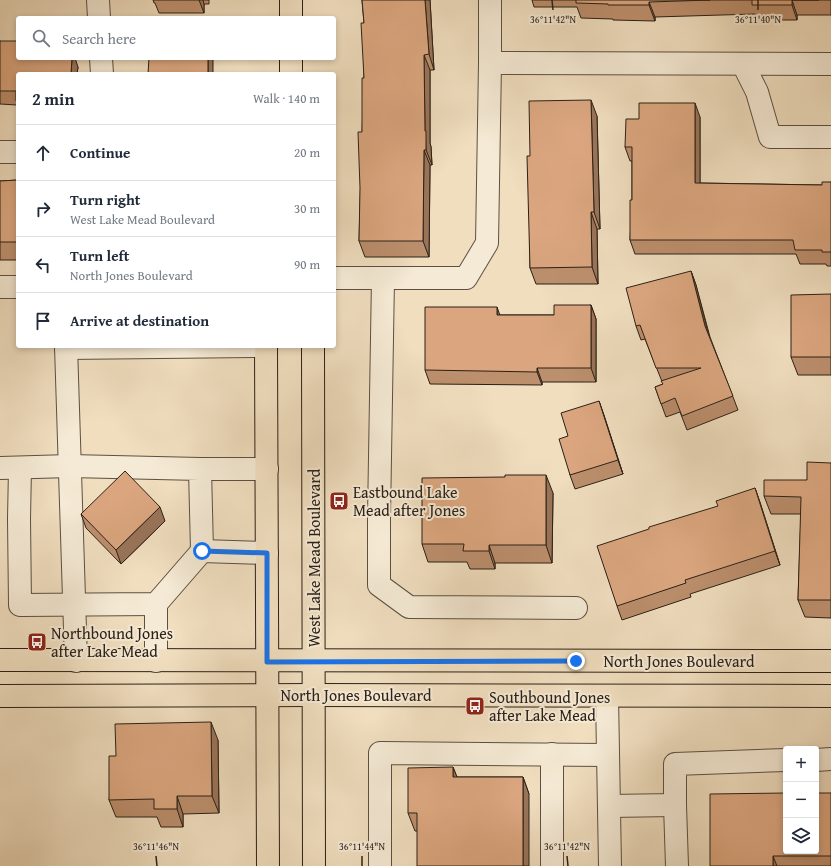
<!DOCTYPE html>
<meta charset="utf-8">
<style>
body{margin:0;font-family:"Gentium Book Plus",serif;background:#f6f6f7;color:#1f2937}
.controls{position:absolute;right:12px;bottom:12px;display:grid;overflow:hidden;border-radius:4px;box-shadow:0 2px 6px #0003}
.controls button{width:36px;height:36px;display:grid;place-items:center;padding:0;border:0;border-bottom:1px solid #e0e1e3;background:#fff;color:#1f2937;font:20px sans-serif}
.stop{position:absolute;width:12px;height:12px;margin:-9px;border:3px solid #1a73e8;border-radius:50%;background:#fff}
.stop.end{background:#1a73e8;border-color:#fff;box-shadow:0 1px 4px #0008}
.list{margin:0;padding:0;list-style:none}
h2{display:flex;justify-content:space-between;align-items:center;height:52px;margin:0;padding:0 16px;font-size:17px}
h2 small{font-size:13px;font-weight:400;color:#747a83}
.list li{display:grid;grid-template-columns:26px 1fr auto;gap:12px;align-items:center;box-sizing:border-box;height:56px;padding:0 16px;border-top:1px solid #e0e1e3}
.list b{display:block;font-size:15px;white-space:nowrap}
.list p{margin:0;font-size:13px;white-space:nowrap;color:#747a83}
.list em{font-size:13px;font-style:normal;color:#747a83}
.icon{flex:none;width:22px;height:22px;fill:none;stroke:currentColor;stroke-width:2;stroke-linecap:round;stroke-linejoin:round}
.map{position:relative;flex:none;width:831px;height:866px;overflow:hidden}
.search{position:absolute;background:#fff;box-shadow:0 2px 6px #0003;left:16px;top:16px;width:320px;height:44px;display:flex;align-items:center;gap:10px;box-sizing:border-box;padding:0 14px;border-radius:4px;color:#747a83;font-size:15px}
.panel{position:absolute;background:#fff;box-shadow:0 2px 6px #0003;left:16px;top:72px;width:320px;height:276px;border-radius:4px}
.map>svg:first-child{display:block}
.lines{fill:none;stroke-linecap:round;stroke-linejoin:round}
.minor-casing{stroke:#5c5041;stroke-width:24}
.major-casing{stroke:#2b2017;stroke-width:24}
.minor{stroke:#f5ead5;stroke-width:22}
.major{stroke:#f0debf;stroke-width:22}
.wall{fill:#bc8f6d;stroke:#2b2017}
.shaded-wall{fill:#997459;stroke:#2b2017}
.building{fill:#dba67f;stroke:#2b2017}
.route{stroke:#1a73e8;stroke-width:5}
.ticks{fill:none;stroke:#2b2017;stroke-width:1.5}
.labels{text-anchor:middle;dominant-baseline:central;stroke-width:4;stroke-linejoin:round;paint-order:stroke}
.poi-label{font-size:16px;fill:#2b2017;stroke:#f5ead5;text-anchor:start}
.street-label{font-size:16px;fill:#2b2017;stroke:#f5ead5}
.ticks-label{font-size:10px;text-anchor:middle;fill:#2b2017;stroke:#f5ead5;stroke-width:4;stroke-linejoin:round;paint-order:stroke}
</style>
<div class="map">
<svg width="831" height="866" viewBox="0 0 831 866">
<rect width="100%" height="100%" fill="#f0debf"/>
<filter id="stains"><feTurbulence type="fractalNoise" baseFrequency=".005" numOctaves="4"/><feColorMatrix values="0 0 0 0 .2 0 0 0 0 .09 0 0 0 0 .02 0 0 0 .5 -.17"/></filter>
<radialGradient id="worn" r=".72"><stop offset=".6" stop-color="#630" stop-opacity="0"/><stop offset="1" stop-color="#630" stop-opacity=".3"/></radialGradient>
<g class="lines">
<g class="minor-casing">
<g id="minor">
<path d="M98,0L99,18"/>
<path d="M490,0V63"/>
<path d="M101,58L102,74"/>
<path d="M743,64L757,92L770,137H831"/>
<path d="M0,152H18"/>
<path d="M334,278H466L487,243L490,63L831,64"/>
<path d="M383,278L379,517V585L409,607L576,608"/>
<path d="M0,287H18"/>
<path d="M66,346L76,661"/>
<path d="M66,348L254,346"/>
<path d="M0,468L70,466L200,469L202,551"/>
<path d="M20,468L19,519L20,605L156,604L202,551L267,553"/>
<path d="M200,469H267"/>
<path d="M156,604V661"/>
<path d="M607,696L610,866"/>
<path d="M816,760L831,759"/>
<path d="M609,806L675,805"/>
<path d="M380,866V753L607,755"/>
<path d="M552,866V754"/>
<path d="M677,866L675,805V764L786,760"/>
</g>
</g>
<g class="major-casing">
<g id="major">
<path d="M291,0V18"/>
<path d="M291,58V74"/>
<path d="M266,346L268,866"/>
<path d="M313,346L314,866"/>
<path d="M0,660L831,661"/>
<path d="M0,696L314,695L831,696"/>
</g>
</g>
<use href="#minor" class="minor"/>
<use href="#major" class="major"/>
</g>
<g class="wall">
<path d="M153,0H209V4H204V13H159L155,3H154Z"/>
<path d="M362,0H430L434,70H430V143L431,147L432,165H430L429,257H365L359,241L362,132L364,78V23Z"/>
<path d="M532,0H831V15H797V20H758L755,14L655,17V21L613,20V19L581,18L577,7H534Z"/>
<path d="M0,41L78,67L77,74H18V107L17,105L0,104Z"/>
<path d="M597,116L600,229H597L598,284H536L530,268V156Z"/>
<path d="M700,117V183L822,185L831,182V266H827L826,264H800L796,254H635L630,240L632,200V161H630L625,147L639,119Z"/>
<path d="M18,180V260H0V181Z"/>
<path d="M691,271L696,285L710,337L738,410L687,430L680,412L666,417L655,387L663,384L645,339L641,340L636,326Z"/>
<path d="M831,294V375H798L791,357Z"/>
<path d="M591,305L596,319V382H542V385L430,384L425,370L500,315H554Z"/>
<path d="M599,401L623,474L575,489L570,475L568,436Z"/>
<path d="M831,463V618L805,617L798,600L801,514H771L764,496L807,480Z"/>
<path d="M755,488L780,565L690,594L691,597L622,620L617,606L718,506Z"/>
<path d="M553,493L552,563H495V569H470L467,562H428L422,544Z"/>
<path d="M81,514L165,521L121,564L86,528Z"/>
<path d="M218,740L219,813L183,814V827H161L157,817H116L109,800L116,756Z"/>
<path d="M453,767L457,777H523L529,794L417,831H415L408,813Z"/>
<path d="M831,793V866H710Z"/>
</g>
<g class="shaded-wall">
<path d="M199,0H203L204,4V13Z"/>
<path d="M425,0H430L434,70L429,54Z"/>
<path d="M792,0L797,15V20L792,5Z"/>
<path d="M649,2L655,17V21L649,5Z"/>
<path d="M424,55L430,70V143L431,147L432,165L426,150L425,131Z"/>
<path d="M72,58H75L78,67L77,74H71Z"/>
<rect x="208" y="58" width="5" height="16"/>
<path d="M591,100L597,116L600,229L594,212Z"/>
<path d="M695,103L700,117V197L695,183Z"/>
<path d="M424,150L430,165L429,257L423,241Z"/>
<path d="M591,212L597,229L598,284L592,267Z"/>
<path d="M691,271L696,285L710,340L705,326Z"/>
<path d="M591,305L596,319V382L591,368Z"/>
<path d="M497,307L502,321L497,315Z"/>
<path d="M537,368L542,382V385L537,372Z"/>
<path d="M599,401L604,415L623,474L618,460Z"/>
<path d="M546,475L553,493L552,563L546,545Z"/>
<path d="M755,488L760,502L780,565L775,551Z"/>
<path d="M160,507L165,521L121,564L116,550Z"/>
<path d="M489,545L495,563V569L489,551Z"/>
<path d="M211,722L218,740L219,813L212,796Z"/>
<path d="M453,767L460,785L453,777Z"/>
<path d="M523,777L529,794V866H523Z"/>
<path d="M177,796L183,814V827L177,809Z"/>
<path d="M773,856L777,866H773Z"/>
</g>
<g class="building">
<path d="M362,0H425L429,54L424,55L425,131H426V150H424L423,241H359L360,188L358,132H362V78H364L361,23H364Z"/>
<path d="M576,0H710L649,2V5H608V4L576,3Z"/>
<path d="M752,0H819H792V5H752Z"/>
<path d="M0,41H18V58H72L71,74H18V101H16V91H0Z"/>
<path d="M149,58H208V74H148Z"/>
<path d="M591,100L594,212H591L592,267L530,268L527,156H530L529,101Z"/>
<path d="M639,103H695V183L822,185V182H831V252H822V250H795L793,240H630V200H632V147H625L626,119H639Z"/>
<path d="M18,180V242H0V181Z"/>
<path d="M691,271L705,326L733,396L682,416L675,398L661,404L655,387L663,384L661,381L701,368H656L640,325L636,326L626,288Z"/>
<path d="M831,294V357H791V295Z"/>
<path d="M554,305H591V368H537V372L425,370V307H497V315H554Z"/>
<path d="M599,401L618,460L570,475L559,439L568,436L561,413Z"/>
<path d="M807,462L831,463V600H798L801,497L764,496V480H807Z"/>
<path d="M125,471L160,507L116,550L81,514Z"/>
<path d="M505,475H546V545H489V551H463L464,544H422V478L505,477Z"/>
<path d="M755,488L775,551L685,580L686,583L617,606L597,546L649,529V527L718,506L716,501Z"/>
<path d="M211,722L212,796H177V809H154V799L109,800V756H116L115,724Z"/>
<path d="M453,767V777H523V866H417V813H408V768Z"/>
<path d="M786,793V851H816V793H831V856H773V866H710V794Z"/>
</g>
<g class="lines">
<path class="route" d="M202,551L267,553V662L576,661"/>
</g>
<path class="ticks" d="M552,0L553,10M758,0V10M156,856L157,866M362,856V866M567,856L568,866"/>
<defs>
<g id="bus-square" transform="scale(1)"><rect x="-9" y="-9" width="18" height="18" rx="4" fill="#8f2418" stroke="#f5ead5"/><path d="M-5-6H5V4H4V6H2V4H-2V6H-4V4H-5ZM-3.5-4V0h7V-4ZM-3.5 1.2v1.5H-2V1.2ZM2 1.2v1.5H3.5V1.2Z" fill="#fff"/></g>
</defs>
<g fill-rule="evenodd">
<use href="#bus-square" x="339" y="501"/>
<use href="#bus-square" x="37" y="642"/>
<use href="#bus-square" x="475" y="706"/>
</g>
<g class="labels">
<g class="poi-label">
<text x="353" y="492">Eastbound Lake<tspan x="353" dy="18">Mead after Jones</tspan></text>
<text x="51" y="633">Northbound Jones<tspan x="51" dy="18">after Lake Mead</tspan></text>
<text x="489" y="697">Southbound Jones<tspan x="489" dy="18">after Lake Mead</tspan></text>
</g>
<g class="street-label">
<text transform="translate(314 558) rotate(-90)">West Lake Mead Boulevard</text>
<text x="679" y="661">North Jones Boulevard</text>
<text x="356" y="695">North Jones Boulevard</text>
</g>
</g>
<g class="ticks-label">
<text x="553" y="23">36°11'42"N</text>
<text x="758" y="23">36°11'40"N</text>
<text x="156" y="850">36°11'46"N</text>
<text x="362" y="850">36°11'44"N</text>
<text x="567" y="850">36°11'42"N</text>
</g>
<rect width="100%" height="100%" filter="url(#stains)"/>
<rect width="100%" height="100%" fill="url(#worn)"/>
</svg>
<div class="controls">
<button>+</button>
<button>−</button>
<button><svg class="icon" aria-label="layers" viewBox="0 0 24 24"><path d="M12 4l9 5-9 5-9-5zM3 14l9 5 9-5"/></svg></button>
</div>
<div class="stop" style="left:202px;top:551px"></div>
<div class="stop end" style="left:576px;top:661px"></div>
<div class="search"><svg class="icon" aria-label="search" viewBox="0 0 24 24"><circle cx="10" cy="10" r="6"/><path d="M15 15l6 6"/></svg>Search here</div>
<section class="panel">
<h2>2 min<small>Walk · 140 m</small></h2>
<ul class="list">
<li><svg class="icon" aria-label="ahead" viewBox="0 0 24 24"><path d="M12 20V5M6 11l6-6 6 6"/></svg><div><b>Continue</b></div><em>20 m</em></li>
<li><svg class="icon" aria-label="right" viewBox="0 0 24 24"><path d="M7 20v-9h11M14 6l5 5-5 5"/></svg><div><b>Turn right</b><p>West Lake Mead Boulevard</p></div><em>30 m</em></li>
<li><svg class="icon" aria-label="left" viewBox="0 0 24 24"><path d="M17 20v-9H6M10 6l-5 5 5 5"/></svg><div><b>Turn left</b><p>North Jones Boulevard</p></div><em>90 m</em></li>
<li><svg class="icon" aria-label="arrive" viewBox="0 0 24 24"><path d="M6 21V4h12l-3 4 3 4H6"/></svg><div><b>Arrive at destination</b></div></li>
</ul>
</section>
</div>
